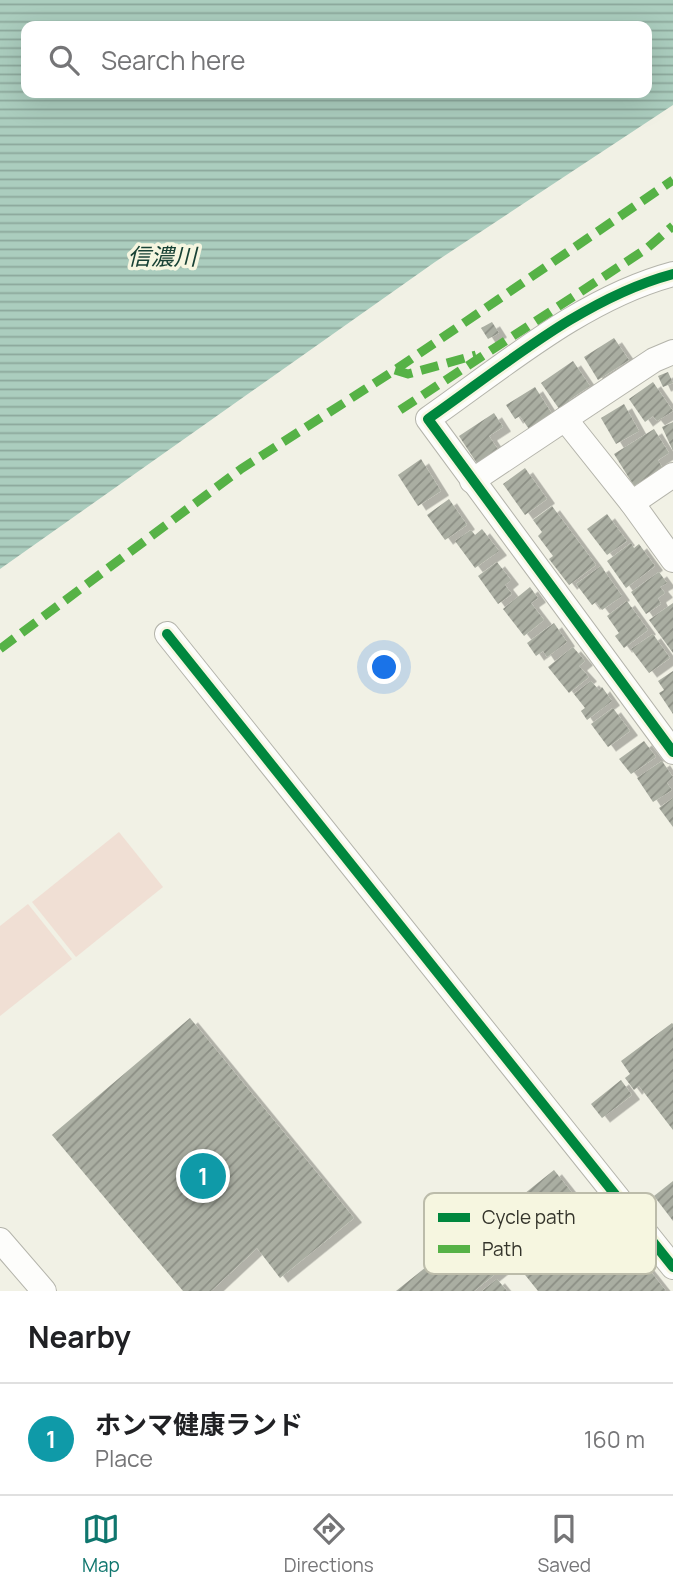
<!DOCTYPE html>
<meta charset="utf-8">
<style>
body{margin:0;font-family:Manrope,"Noto Sans JP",sans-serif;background:#f6f6f6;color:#202124}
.you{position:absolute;left:385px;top:668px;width:24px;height:24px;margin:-18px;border:5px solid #fff;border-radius:50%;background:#1a73e8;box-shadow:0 0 0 10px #1a73e833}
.badge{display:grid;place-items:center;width:46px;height:46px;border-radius:50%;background:#0f766e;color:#fff;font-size:23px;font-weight:700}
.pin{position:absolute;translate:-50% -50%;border:4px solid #fff;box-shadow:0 2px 7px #0006}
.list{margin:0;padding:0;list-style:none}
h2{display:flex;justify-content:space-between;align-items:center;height:91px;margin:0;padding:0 28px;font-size:30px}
h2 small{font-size:23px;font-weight:400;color:#757577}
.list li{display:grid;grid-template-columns:46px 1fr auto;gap:21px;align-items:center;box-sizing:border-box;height:112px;padding:0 28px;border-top:2px solid #e0e0e0}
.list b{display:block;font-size:26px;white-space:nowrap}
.list p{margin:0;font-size:23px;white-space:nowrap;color:#757577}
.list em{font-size:23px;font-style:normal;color:#757577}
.icon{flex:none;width:38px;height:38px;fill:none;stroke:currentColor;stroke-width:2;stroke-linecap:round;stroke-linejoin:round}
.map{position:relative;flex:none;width:673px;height:1291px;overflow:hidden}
.search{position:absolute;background:#fff;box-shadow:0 7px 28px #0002;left:21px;right:21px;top:21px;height:77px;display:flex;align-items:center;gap:18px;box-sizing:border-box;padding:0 24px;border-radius:14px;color:#757577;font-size:26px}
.sheet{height:203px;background:#fff}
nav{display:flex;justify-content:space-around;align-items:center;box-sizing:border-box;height:98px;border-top:2px solid #e0e0e0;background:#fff;font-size:19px;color:#757577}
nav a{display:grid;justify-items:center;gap:4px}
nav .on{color:#0f766e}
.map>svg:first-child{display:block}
.pitch{fill:#f0dfd4}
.water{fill:url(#water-rules);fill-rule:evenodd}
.building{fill:url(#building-hatch);filter:url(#shadow)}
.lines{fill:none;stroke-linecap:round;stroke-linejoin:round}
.minor-casing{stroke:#b4b4ab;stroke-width:26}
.minor{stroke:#fdfdfb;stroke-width:24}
.quiet{stroke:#56b246;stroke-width:9;stroke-dasharray:18 9;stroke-linecap:butt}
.cycleway-casing{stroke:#f6f6e0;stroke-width:15}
.cycleway{stroke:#00873e;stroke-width:10}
.labels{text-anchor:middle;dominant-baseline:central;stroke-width:7;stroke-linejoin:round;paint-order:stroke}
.water-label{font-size:23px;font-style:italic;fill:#184235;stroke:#f6f6e0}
.key{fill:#f6f6e0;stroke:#bcbcaa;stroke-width:2}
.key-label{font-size:19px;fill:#34342b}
</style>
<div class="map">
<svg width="673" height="1291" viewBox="0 0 673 1291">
<defs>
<pattern id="water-rules" width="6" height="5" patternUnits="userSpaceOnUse" patternTransform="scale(1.75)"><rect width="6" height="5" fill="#abcdbe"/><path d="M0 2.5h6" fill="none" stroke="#8ca79b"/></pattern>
<pattern id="building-hatch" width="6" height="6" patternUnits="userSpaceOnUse" patternTransform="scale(1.75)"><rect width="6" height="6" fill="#aaaea2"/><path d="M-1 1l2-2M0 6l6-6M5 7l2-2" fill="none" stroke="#8b8e84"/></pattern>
<filter id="shadow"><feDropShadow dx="8" dy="4.5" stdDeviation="0" flood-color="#0004"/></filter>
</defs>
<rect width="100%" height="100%" fill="#f1f1e5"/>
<g class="pitch">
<path d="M119,832L163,887L76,957L32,902Z"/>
<path d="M28,904L72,959L0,1016V926Z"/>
</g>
<path class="water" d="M0,0H673V105L435,262L0,569ZM26,26H647V93H26Z"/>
<g class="building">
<path d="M492,322L499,333L488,339L481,328Z"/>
<path d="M614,338L629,360L598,380L584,357Z"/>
<path d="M573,361L590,386L569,400L573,406L562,413L541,383Z"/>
<path d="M668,372L673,383L663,387L658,376Z"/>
<path d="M653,382L673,411L657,421L653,416L645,422L629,399Z"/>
<path d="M535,387L554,417L531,432L520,416L515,419L506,405Z"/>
<path d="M624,404L639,431L616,444L601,418Z"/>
<path d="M494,413L503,427L489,436L499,451L478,465L459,436Z"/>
<path d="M673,422V451L662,427Z"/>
<path d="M654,429L669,453L658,460L663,469L634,486L614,454Z"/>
<path d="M421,459L441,491L418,506L398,475Z"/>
<path d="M525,468L547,499L525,515L503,484Z"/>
<path d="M449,499L467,525L445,540L427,515Z"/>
<path d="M552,506L596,565L569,585L549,559L553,556L538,536L542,532L533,520Z"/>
<path d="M607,514L627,541L607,555L587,529Z"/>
<path d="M482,529L499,551L475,568L455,541L471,530L475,535Z"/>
<path d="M631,543L634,548L639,544L655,566L626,588L607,561Z"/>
<path d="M497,562L511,580L505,585L512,594L498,604L478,576Z"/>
<path d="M601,566L622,596L602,610L596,602L592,605L576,584Z"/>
<path d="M659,572L667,583L660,587L665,593L658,598L661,604L646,614L631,592Z"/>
<path d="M530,587L538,598L531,603L544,620L524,636L503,609Z"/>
<path d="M627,601L648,630L624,648L615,636L619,633L607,616Z"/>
<path d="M673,603V653L649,620Z"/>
<path d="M554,623L567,642L547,657L543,651L536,656L527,643Z"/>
<path d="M653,634L670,658L649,673L631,649Z"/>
<path d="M573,647L585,661L579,666L589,677L569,693L548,667Z"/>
<path d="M673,671V714L659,693L664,690L658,681Z"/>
<path d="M591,681L599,690L602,687L612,701L587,720L581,711L585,708L574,694Z"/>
<path d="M613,708L630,731L608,747L591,724Z"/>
<path d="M644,741L656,757L631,774L619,759Z"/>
<path d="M662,761L673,777L667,783L672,790L653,802L637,778Z"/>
<path d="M673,798V827L659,808Z"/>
<path d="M190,1018L354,1218L280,1278L257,1248L211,1291H183L52,1135Z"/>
<path d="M672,1023L673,1024V1130L639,1086L634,1090L625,1078L630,1074L621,1061Z"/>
<path d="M621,1080L632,1095L602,1118L591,1104Z"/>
<path d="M554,1170L585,1209L595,1201L666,1291H538L505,1250L496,1257L504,1267L474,1291H396L475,1228L483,1238L490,1233L484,1226Z"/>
<path d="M673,1181V1221L654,1196Z"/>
<path d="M497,1279L507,1291H482Z"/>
</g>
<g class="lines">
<g class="minor-casing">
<g id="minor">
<path d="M673,274C583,298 504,366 428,419L673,752"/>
<path d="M565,419L654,360L673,352"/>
<path d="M472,481L565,419L632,503L673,560"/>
<path d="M632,503L673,475"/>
<path d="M167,634L673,1267"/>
<path d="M0,1240L44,1291"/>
</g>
</g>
<use href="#minor" class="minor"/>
<g class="quiet">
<path d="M395,370L408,374L476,355"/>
<path d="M400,410L646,249L673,226"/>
<path d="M0,649L241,469L395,370L673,180"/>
</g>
<g class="cycleway-casing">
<g id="cycleway">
<path d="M673,274C583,298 504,366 428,419L673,752"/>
<path d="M167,634L673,1267"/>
</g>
</g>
<use href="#cycleway" class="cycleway"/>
</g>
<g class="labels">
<g class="water-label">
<text x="162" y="256">信濃川</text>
</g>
</g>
<rect x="424" y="1193" width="232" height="81" rx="10" class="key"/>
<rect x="438" y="1213" width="32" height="9" fill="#00873e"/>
<rect x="438" y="1245" width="32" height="8" fill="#56b246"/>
<g class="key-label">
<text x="482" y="1224">Cycle path</text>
<text x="482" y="1256">Path</text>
</g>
</svg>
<div class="you"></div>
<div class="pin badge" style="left:203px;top:1176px;background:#0f9aa8">1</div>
<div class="search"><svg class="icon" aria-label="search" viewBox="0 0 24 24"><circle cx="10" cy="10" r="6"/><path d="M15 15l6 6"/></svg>Search here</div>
</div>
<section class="sheet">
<h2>Nearby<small></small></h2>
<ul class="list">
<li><span class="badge" style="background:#0f9aa8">1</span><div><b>ホンマ健康ランド</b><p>Place</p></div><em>160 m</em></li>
</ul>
</section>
<nav>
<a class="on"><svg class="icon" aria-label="map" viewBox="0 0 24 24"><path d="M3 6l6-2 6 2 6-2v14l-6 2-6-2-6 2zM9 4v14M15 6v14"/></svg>Map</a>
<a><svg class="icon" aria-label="directions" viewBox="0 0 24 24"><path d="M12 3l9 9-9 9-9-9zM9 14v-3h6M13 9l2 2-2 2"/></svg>Directions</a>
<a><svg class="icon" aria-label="saved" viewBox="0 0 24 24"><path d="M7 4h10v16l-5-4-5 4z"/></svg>Saved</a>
</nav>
